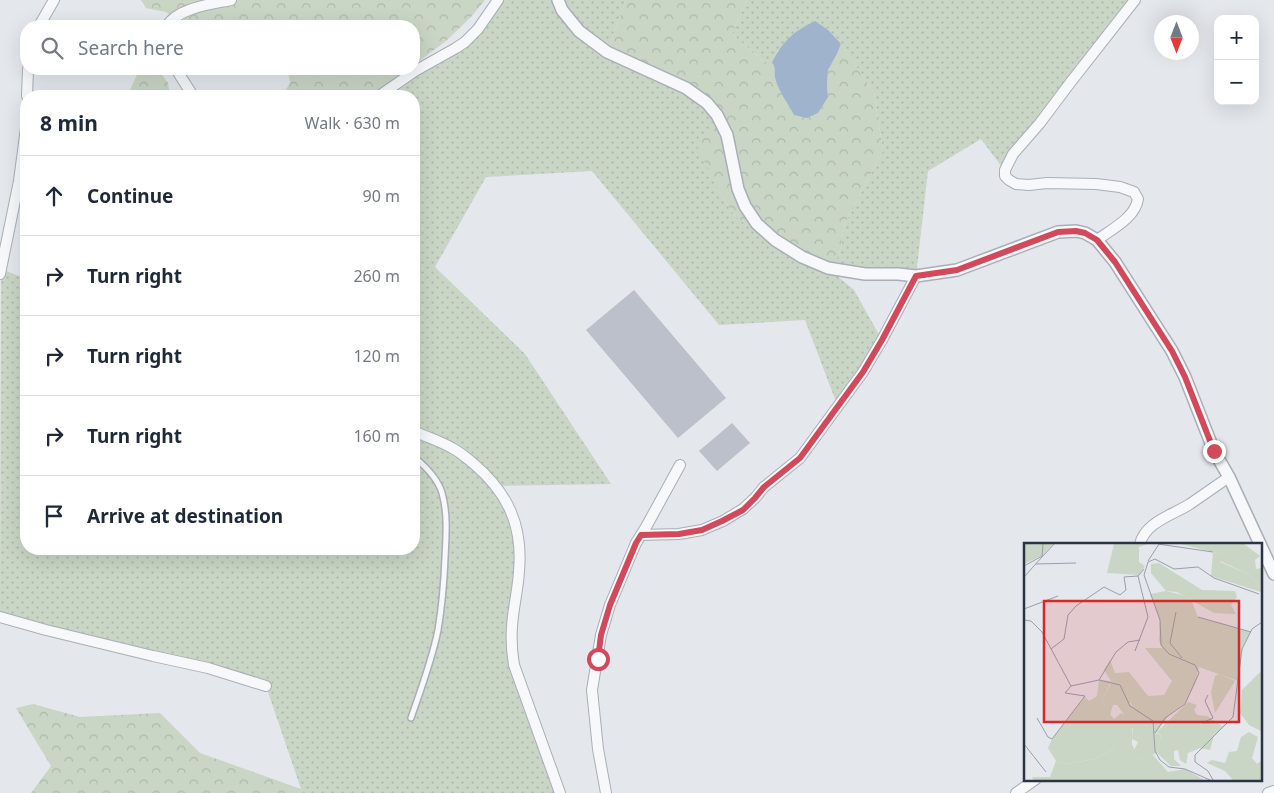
<!DOCTYPE html>
<meta charset="utf-8">
<style>
body{margin:0;font-family:"Noto Sans",sans-serif;background:#f2f2f3;color:#1f2937}
.controls{position:absolute;right:15px;top:15px;display:grid;overflow:hidden;border-radius:10px;box-shadow:0 5px 20px #0002}
.controls button{width:45px;height:45px;display:grid;place-items:center;padding:0;border:0;border-bottom:1px solid #e0e1e3;background:#fff;color:#1f2937;font:25px sans-serif}
.compass{position:absolute;left:1154px;top:15px;width:45px;height:45px;border-radius:50%;background:#fff;box-shadow:0 5px 20px #0002;rotate:180deg}
.stop{position:absolute;width:15px;height:15px;margin:-11px;border:4px solid #d1495b;border-radius:50%;background:#fff}
.stop.end{background:#d1495b;border-color:#fff;box-shadow:0 1px 5px #0008}
.list{margin:0;padding:0;list-style:none}
h2{display:flex;justify-content:space-between;align-items:center;height:65px;margin:0;padding:0 20px;font-size:21px}
h2 small{font-size:16px;font-weight:400;color:#747a83}
.list li{display:grid;grid-template-columns:32px 1fr auto;gap:15px;align-items:center;box-sizing:border-box;height:80px;padding:0 20px;border-top:1px solid #e0e1e3}
.list b{display:block;font-size:19px;white-space:nowrap}
.list em{font-size:16px;font-style:normal;color:#747a83}
.icon{flex:none;width:28px;height:28px;fill:none;stroke:currentColor;stroke-width:2;stroke-linecap:round;stroke-linejoin:round}
.map{position:relative;flex:none;width:1274px;height:793px;overflow:hidden}
.search{position:absolute;background:#fff;box-shadow:0 5px 20px #0002;left:20px;top:20px;width:400px;height:55px;display:flex;align-items:center;gap:12px;box-sizing:border-box;padding:0 18px;border-radius:20px;color:#747a83;font-size:19px}
.panel{position:absolute;background:#fff;box-shadow:0 5px 20px #0002;left:20px;top:90px;width:400px;height:465px;border-radius:20px}
.map>svg:first-child{display:block}
.grass{fill:url(#grass-dots)}
.forest{fill:url(#forest-crowns)}
.water{fill:#9fb4cc}
.building{fill:#bbc0ca}
.lines{fill:none;stroke-linecap:round;stroke-linejoin:round}
.service-casing{stroke:#a9aeb7;stroke-width:8}
.minor-casing{stroke:#a9aeb7;stroke-width:12}
.tertiary-casing{stroke:#a9aeb7;stroke-width:14}
.service{stroke:#f7f8fa;stroke-width:5}
.minor{stroke:#f7f8fa;stroke-width:10}
.tertiary{stroke:#f7f8fa;stroke-width:11}
.route{stroke:#d1495b;stroke-width:6}
.inset-road{fill:none;stroke:#9a9fa9;stroke-width:1}
.view{fill:#d62828;fill-opacity:0.15;stroke:#d62828;stroke-width:2.5}
.inset-edge{fill:none;stroke:#2b3445;stroke-width:2.5}
</style>
<div class="map">
<svg width="1274" height="793" viewBox="0 0 1274 793">
<defs>
<pattern id="grass-dots" width="8" height="8" patternUnits="userSpaceOnUse" patternTransform="scale(1.25)"><rect width="8" height="8" fill="#c9d6c5"/><path d="M2 2h.1M6 6h.1" fill="none" stroke="#adb8ab" stroke-width="1.8" stroke-linecap="round"/></pattern>
<pattern id="forest-crowns" width="20" height="18" patternUnits="userSpaceOnUse" patternTransform="scale(1.25)"><rect width="20" height="18" fill="#c9d6c5"/><path d="M2 6a3 3 0 1 1 6 0M12 15a3 3 0 1 1 6 0" fill="none" stroke="#adb8ab"/></pattern>
</defs>
<rect width="100%" height="100%" fill="#e4e7ec"/>
<path class="grass" d="M493,0H626L607,52L686,88L717,115L718,190L735,216L747,225L761,228L839,256L845,223L883,151L874,93L841,44L778,50L772,62H764L732,34L747,0H1133L1002,167L981,139L928,171L916,276L829,269L854,290L882,340L838,407L805,320L719,325L592,171L486,177L435,267L525,354L611,484L497,486L519,537L514,665L560,793H306L301,789L266,686L0,617L1,269L26,279V549H414V96H391L456,48Z"/>
<g class="forest">
<path d="M141,0H485L471,17L446,41L414,65V26H184L166,12L146,8Z"/>
<path d="M626,0H747L732,34L764,62H772C776,69 774,70 775,78C778,91 788,103 794,114L828,97L827,85L828,70L837,54L841,44L874,93L883,151L845,223L839,256L828,268L761,228L747,225L735,216L718,190L697,146L717,116L707,103L607,52Z"/>
<path d="M144,69H158L168,83L170,96H127L137,75Z"/>
<path d="M288,69H409L395,80L369,96H282L290,83Z"/>
<path d="M33,704L80,717L160,713L200,753L301,789L306,793H31L51,766L16,708Z"/>
</g>
<path class="water" d="M815,21L828,30L841,44L837,54L828,70L827,85L828,97L818,113L807,118L794,115C788,103 778,91 775,78C774,70 776,69 772,62C783,41 794,31 815,21Z"/>
<g class="building">
<path d="M634,290L726,398L678,438L586,330Z"/>
<path d="M732,423L750,443L717,471L699,451Z"/>
</g>
<g class="lines">
<g class="service-casing">
<path id="service" d="M411,718C421,689 432,660 438,630C442,606 444,582 445,558C446,536 448,514 442,493C438,479 425,466 414,457"/>
</g>
<g class="minor-casing">
<g id="minor">
<path d="M39,26L54,0"/>
<path d="M167,26C177,8 212,4 231,0"/>
<path d="M176,69L193,96"/>
<path d="M27,96L28,69"/>
<path d="M379,96L415,71L456,48L465,42L478,29L498,0"/>
<path d="M1097,240C1112,229 1135,218 1138,199L1134,192L1120,187L1096,184L1047,183L1029,185L1016,184L1009,180L1005,176V170L1013,154L1040,123L1070,83L1135,0"/>
<path d="M0,274L19,181L26,128V115"/>
<path d="M414,431C426,437 440,441 452,448C460,452 467,458 474,464C508,493 523,526 519,571C518,590 513,608 512,627C511,640 512,653 514,665L560,793"/>
<path d="M641,535L679,534L702,530L723,521L743,509L755,498L764,487L800,458L863,372L882,340L916,276"/>
<path d="M1140,544C1145,522 1173,515 1190,504C1203,495 1216,486 1229,477"/>
<path d="M0,617L46,630L153,656L208,668L266,686"/>
<path d="M606,793L598,749L592,690L601,635L610,605L636,543L646,527L680,465"/>
<path d="M1016,793L1036,779"/>
<path d="M1268,793L1274,791"/>
</g>
</g>
<g class="tertiary-casing">
<g id="tertiary">
<path d="M558,0L562,10L579,31L607,52L686,88L707,103L717,115L727,135L738,189L745,206L757,224L775,240L802,257L828,268L865,274H898L916,276L957,270L1058,232L1076,231L1085,233L1097,240L1115,262L1172,351L1185,377L1214,451L1229,477L1260,544"/>
<path d="M1260,544L1274,574"/>
</g>
</g>
<use href="#service" class="service"/>
<use href="#minor" class="minor"/>
<use href="#tertiary" class="tertiary"/>
</g>
<g class="lines">
<path class="route" d="M598,659L601,635L610,605L636,543L641,535L679,534L702,530L722,521L743,510L755,498L764,487L800,458L863,372L882,340L916,276L957,270L1058,232L1076,231L1085,233L1097,240L1115,262L1172,351L1185,377L1214,451"/>
</g>
<g transform="translate(1024 543)">
<rect width="238" height="238" fill="#e4e7ec"/>
<path d="M90,1H123L115,4V19L121,23L115,32L83,30ZM157,1H220L236,13L231,17L232,26L237,25V44L224,31L196,18L201,12ZM142,48L162,53L168,59L174,74L227,89L219,103L214,138L175,124L171,141L161,160L145,172L132,190L137,192L133,210L115,217L110,207L114,199L108,196L110,166L98,144L86,140L79,156L81,165L90,176L97,170L103,174L88,207L71,216L42,221L32,218L24,205L28,196L61,154L65,158L73,153L75,137L87,138L80,127L86,117L91,130L105,129L124,153L140,152L148,138L121,105H138L135,97L136,77L126,51ZM237,128V188L225,182L216,170L218,147Z" fill="#c9d6c5"/>
<path d="M1,1H29L19,12L0,21ZM189,9L202,12L196,19L224,31L237,44V49L187,33ZM135,20L178,47L211,48L213,54L207,62L212,71L190,70L153,49L142,48L127,30V21ZM195,131L211,138L191,170L187,149L191,133ZM88,138L102,146L108,157L105,161L122,171L116,186L108,185V201L115,217L128,211L144,229L161,226L180,237H10L8,234H26L32,218L42,221L71,216L88,207L102,174L93,162H89L86,172L81,165L79,156ZM164,159L173,162L170,167L173,172L183,173L198,183L203,181L190,192L186,207L176,205L164,210L162,221L156,217L154,207L150,208V216L157,223H147L133,210L137,192L133,189ZM225,189L234,194L228,215L233,221L237,218V237H209L201,228L183,220L188,217L201,220L205,209L213,208L217,194Z" fill="#c9d6c5"/>
<path class="inset-road" d="M134,1L189,9M124,18L135,1M12,21L52,20M0,23L20,12L30,1M0,34L18,14L19,1M0,66L34,53M152,69L146,100L158,115M174,74L227,89M0,77L7,78L18,89L47,143L75,137L96,142L106,163L129,178L131,208L136,217L145,224L161,226L186,237M27,106L40,96L44,72L52,63L80,44L96,52L102,47L100,34L114,33L120,26M111,108L124,74L114,33M75,137L92,109L104,99L116,97M184,152L181,158L189,175L178,180L206,179M13,175L24,194L28,196L61,153L41,150L47,143M131,190L141,175L161,161L175,130L171,122L145,111L137,102L136,77L120,32L124,19L131,16L150,26L174,24L190,35L235,51M0,201L22,229M189,237L184,228L171,219V212L209,174L218,106L228,86L238,79"/>
<path class="view" d="M20,58H215V179H20Z"/>
<rect width="238" height="238" class="inset-edge"/>
</g>
</svg>
<div class="controls">
<button>+</button>
<button>−</button>
</div>
<svg class="compass" viewBox="-18 -18 36 36"><path d="M0-13l5 13h-10z" fill="#e53935"/><path d="M0 13l5-13h-10z" fill="#747a83"/></svg>
<div class="stop" style="left:598px;top:659px"></div>
<div class="stop end" style="left:1214px;top:451px"></div>
<div class="search"><svg class="icon" aria-label="search" viewBox="0 0 24 24"><circle cx="10" cy="10" r="6"/><path d="M15 15l6 6"/></svg>Search here</div>
<section class="panel">
<h2>8 min<small>Walk · 630 m</small></h2>
<ul class="list">
<li><svg class="icon" aria-label="ahead" viewBox="0 0 24 24"><path d="M12 20V5M6 11l6-6 6 6"/></svg><div><b>Continue</b></div><em>90 m</em></li>
<li><svg class="icon" aria-label="right" viewBox="0 0 24 24"><path d="M7 20v-9h11M14 6l5 5-5 5"/></svg><div><b>Turn right</b></div><em>260 m</em></li>
<li><svg class="icon" aria-label="right" viewBox="0 0 24 24"><path d="M7 20v-9h11M14 6l5 5-5 5"/></svg><div><b>Turn right</b></div><em>120 m</em></li>
<li><svg class="icon" aria-label="right" viewBox="0 0 24 24"><path d="M7 20v-9h11M14 6l5 5-5 5"/></svg><div><b>Turn right</b></div><em>160 m</em></li>
<li><svg class="icon" aria-label="arrive" viewBox="0 0 24 24"><path d="M6 21V4h12l-3 4 3 4H6"/></svg><div><b>Arrive at destination</b></div></li>
</ul>
</section>
</div>
